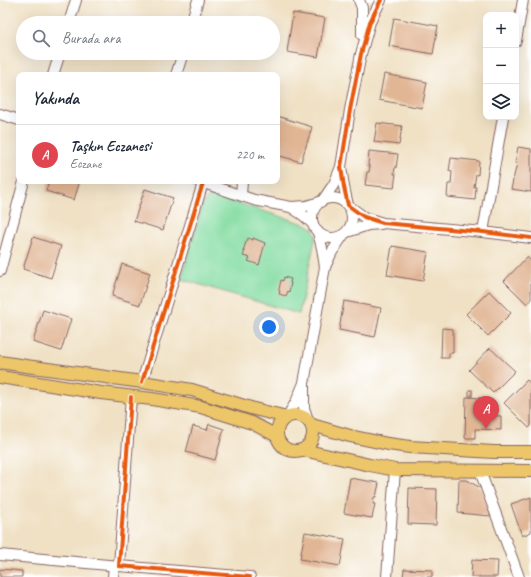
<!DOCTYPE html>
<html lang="tr">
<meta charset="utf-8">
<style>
body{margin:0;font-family:Caveat,sans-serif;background:#f2f2f3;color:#1f2937}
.controls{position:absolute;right:12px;top:12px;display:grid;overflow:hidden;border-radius:8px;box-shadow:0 4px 16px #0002}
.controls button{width:36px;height:36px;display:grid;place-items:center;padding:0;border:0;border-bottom:1px solid #e0e1e3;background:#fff;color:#1f2937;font:20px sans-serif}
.you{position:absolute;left:269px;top:327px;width:14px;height:14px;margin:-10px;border:3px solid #fff;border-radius:50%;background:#1a73e8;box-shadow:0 0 0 6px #1a73e833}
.badge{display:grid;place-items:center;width:26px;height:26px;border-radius:50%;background:#c8321e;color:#fff;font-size:13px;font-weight:700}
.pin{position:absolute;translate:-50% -33px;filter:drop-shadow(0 1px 2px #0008)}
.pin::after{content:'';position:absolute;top:21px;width:14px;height:12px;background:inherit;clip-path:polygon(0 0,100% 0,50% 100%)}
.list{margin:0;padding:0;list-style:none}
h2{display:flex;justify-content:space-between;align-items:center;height:52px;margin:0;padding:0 16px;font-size:17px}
h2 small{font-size:13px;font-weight:400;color:#747a83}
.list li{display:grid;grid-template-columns:26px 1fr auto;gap:12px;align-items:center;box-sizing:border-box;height:60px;padding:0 16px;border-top:1px solid #e0e1e3}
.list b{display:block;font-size:15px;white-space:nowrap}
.list p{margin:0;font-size:13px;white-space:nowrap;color:#747a83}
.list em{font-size:13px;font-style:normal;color:#747a83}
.icon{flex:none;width:22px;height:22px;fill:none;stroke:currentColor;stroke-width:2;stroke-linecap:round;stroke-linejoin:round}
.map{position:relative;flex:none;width:531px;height:577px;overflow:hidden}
.search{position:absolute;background:#fff;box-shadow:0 4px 16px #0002;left:16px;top:16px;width:264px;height:44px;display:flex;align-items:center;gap:10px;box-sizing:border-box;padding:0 14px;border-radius:22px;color:#747a83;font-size:15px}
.panel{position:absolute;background:#fff;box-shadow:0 4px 16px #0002;left:16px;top:72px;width:264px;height:112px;border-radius:8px}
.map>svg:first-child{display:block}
.green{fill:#83dca1;stroke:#667e66}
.building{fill:#e1b695}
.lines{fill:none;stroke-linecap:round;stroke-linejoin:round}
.minor-casing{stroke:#846361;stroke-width:12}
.major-casing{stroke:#846361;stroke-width:14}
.minor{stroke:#fff;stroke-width:10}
.major{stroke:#ecc669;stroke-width:12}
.cycleway-casing{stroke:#fff;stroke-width:6}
.cycleway{stroke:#e8590c;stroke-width:4}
</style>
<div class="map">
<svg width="531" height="577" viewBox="0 0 531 577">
<rect width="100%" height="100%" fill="#fff"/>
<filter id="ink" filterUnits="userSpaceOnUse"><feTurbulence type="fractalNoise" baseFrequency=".025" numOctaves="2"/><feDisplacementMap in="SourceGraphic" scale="8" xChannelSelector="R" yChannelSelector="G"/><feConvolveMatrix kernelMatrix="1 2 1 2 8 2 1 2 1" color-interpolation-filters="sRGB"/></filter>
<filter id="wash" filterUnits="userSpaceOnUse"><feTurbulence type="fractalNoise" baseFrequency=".012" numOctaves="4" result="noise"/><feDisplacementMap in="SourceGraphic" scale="16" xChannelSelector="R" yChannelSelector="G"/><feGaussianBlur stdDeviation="0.9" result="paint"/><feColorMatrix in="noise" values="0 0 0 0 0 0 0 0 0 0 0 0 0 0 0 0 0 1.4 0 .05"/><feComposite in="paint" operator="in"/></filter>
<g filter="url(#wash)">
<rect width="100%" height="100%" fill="#f0e1c4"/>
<path class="green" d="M212,195L298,222C308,225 312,225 316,235L299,314L181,279L203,203Z"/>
<g id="blocks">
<g class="building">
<path d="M293,13L325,18L318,57L287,52Z"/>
<path d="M394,18L438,26L433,54L389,46Z"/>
<path d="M384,74L427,82L422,108L379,100Z"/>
<path d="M277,116L312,127L301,162L277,155Z"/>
<path d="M377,123L402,126L399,145L374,142Z"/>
<path d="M518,147L531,149V192L511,189L517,163H515Z"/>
<path d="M369,151L398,154L396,168H395L394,174H396L394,188L365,185L367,172H369L370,166H368Z"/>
<path d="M451,158L479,161L478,175L476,174L474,187H476L475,200L447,197L448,184H451L452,172L449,171Z"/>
<path d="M49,181H80L74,200L46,191Z"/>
<path d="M145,189L173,198L163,230L134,221Z"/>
<path d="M33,237L61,246L51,278L23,269Z"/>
<path d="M248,238L253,240V238L265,243L259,265L248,261L250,258L243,256L245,251H243L246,242H247Z"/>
<path d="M392,246L428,252L423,281L387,275Z"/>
<path d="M527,257L531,261V299L527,304L504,281Z"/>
<path d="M122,264L150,273L140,305L112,296Z"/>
<path d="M284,277L291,279L290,283H291L289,292L288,291L286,296L279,294L280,291H279V289L281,280L283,281Z"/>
<path d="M489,291L511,313L488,336L466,314Z"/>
<path d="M344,301L381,308L375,337L339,330Z"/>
<path d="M43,310L71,319L61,351L33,342Z"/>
<path d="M442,328L453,329V353H449V358H441Z"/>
<path d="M490,348L515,371L493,393L469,370Z"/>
<path d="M527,380L531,384V426L529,428L504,403Z"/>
<rect x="469" y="390" width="3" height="6"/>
<path d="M466,397L480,398L479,406H483V415L501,416V430L475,429V438H465Z"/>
<path d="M209,424L224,429L215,460L186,452L193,426L207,430Z"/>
<path d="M350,478L379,483L376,497H374L373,504H375L372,518L344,513Z"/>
<path d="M459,480H467L482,489L491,516L458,513Z"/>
<path d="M409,488L437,489L436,525L408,524Z"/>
<path d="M531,497V532L522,536L511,504Z"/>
<path d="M305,532L345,539L340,566L300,559Z"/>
<path d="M472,560L498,561L497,577H471Z"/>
<path d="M0,569L22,571V577H0Z"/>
<path d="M404,569L432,570V577H403Z"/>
</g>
</g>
</g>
<g filter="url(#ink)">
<use href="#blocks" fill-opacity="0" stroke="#846361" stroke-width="1"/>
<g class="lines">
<g class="minor-casing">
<g id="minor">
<path d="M359,0L362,8V35"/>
<path d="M69,23L76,0"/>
<path d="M191,23L198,0"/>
<path d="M516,41L523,0"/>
<path d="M53,75L60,53"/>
<path d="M176,75L183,53"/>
<path d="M0,114L19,120"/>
<path d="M198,181L254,200L291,207L306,206L320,202"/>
<path d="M241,195L242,181"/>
<circle cx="332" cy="218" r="20"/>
<path d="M323,200L334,184L341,167"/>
<path d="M348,205L344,187L341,167L350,110L361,54L370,22L381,0"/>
<path d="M349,206L364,217L383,223L483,232L531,238"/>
<path d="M291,207L303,215L313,224"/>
<path d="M318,232L322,248L325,267"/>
<path d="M347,232L368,225L381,224"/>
<path d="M483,232L503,117"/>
<path d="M0,271L24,181"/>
<path d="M142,382L203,183"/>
<path d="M304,383L325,267L332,252L344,234"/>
<path d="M131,397L119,566L250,577"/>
<path d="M287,417L296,402L304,383V408L308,420"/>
<path d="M480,471L519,577"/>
<path d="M0,555L119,566"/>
<path d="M113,577L114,566"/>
<path d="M387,577L395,470"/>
</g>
</g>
<g class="major-casing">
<g id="major">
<path d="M0,362L26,366L142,382L192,390L254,409L287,417"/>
<path d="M0,377L101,393L152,399L201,407L252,423L277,436"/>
<circle cx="295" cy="433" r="18"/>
<path d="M312,425L350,436L388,444L410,447L494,452H531"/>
<path d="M303,450L370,465L395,470L531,471"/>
</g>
</g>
<use href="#minor" class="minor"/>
<use href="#major" class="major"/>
<g class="cycleway-casing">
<g id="cycleway">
<path d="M348,205L344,187L341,167L350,110L361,54L370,22L381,0"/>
<path d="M349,206L364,217L383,223L483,232L531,238"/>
<path d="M142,382L203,183"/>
<path d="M131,397L119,566L250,577"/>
</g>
</g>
<use href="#cycleway" class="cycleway"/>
</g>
</g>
</svg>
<div class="controls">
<button>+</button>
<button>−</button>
<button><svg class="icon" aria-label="layers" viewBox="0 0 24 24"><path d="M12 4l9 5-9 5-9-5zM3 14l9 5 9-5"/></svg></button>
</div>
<div class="you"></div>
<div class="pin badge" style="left:486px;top:429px;background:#e0444e">A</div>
<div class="search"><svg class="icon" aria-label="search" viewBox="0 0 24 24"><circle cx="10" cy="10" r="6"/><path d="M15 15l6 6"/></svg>Burada ara</div>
<section class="panel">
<h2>Yakında<small></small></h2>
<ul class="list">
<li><span class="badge" style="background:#e0444e">A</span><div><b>Taşkın Eczanesi</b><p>Eczane</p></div><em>220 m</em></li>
</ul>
</section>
</div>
